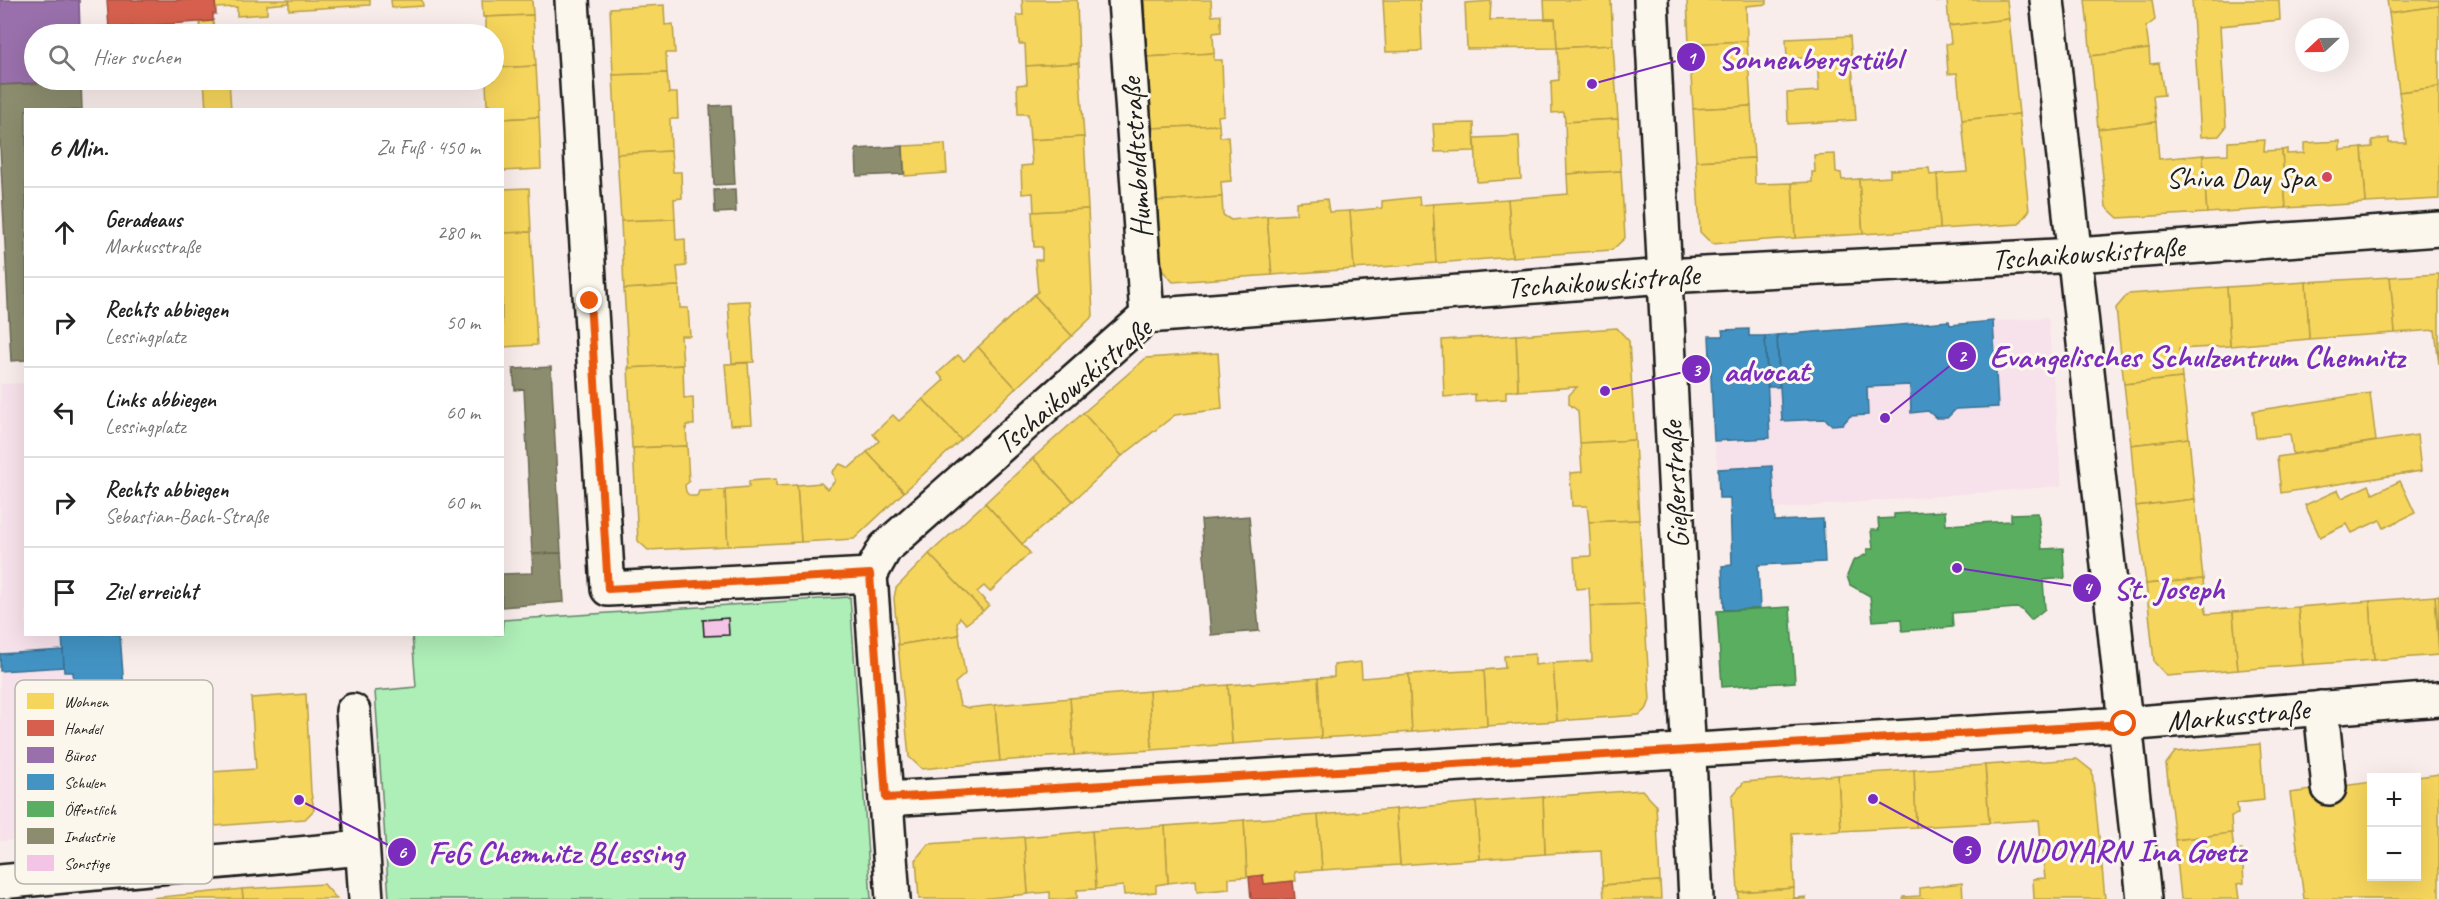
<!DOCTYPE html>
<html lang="de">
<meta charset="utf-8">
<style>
body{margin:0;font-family:Caveat,sans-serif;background:#f2f2f2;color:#222}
.controls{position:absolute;right:18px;bottom:18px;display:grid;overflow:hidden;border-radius:0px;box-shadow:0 6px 24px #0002}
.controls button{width:54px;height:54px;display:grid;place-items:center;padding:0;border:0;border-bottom:2px solid #e0e0e0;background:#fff;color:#222;font:30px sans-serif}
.compass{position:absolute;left:2295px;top:18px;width:54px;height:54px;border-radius:50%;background:#fff;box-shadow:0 6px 24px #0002;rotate:248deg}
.stop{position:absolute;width:18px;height:18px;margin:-14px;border:4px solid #ea580c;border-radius:50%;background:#fff}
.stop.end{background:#ea580c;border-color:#fff;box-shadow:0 2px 6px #0008}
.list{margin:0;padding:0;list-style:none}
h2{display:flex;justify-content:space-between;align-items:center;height:78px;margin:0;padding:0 24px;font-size:26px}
h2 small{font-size:20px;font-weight:400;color:#767676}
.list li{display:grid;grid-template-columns:39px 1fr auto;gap:18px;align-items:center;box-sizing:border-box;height:90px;padding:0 24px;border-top:2px solid #e0e0e0}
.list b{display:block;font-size:22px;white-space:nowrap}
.list p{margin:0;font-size:20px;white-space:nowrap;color:#767676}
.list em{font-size:20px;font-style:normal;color:#767676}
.icon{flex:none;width:33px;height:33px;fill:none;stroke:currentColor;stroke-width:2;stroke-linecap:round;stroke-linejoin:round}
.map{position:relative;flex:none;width:2439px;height:899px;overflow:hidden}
.search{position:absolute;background:#fff;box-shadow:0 6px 24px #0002;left:24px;top:24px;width:480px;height:66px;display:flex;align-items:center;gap:15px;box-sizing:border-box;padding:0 21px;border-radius:33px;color:#767676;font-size:22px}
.panel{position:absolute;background:#fff;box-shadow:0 6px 24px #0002;left:24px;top:108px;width:480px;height:528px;border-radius:0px}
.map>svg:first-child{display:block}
.built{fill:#f7e1ea}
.green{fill:#aeeeb7;stroke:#65856a;stroke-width:1.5}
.homes{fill:#f6d55c;stroke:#b59e49;stroke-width:1.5}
.shops{fill:#d6604d;stroke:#9e4c3e;stroke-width:1.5}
.offices{fill:#9970ab;stroke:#745780;stroke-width:1.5}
.schools{fill:#4393c3;stroke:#376f91;stroke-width:1.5}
.public{fill:#5aae61;stroke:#47824c;stroke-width:1.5}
.industry{fill:#8c8c6e;stroke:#6a6a55;stroke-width:1.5}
.building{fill:#f3c4e6;stroke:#1c1c1c;stroke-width:1.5}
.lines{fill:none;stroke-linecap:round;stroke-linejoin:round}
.minor-casing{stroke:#1c1c1c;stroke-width:38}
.minor{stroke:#fbf7ec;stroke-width:33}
.route{stroke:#ea580c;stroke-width:8}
.poi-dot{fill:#d1495b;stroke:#fbf7ec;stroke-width:2}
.labels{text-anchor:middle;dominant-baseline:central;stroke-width:6;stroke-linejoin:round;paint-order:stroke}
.street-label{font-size:30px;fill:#1c1c1c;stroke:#fbf7ec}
.poi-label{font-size:30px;fill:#1c1c1c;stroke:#fbf7ec;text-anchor:end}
.key{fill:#fbf7ec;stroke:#b8b5ae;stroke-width:1.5}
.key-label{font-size:16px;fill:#1c1c1c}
.leader{fill:none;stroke:#7b2cbf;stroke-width:2}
.callout-dot{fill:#7b2cbf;stroke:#fbf7ec;stroke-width:2}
.mark-label{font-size:18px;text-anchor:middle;font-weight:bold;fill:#fff}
.callout-label{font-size:32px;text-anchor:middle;font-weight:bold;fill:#7b2cbf;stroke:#fbf7ec;stroke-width:6;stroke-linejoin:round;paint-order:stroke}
</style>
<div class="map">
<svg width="2439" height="899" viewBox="0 0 2439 899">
<rect width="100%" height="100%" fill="#f9edeb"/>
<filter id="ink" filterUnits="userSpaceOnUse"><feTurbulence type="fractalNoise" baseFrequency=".0167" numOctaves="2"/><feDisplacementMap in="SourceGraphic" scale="12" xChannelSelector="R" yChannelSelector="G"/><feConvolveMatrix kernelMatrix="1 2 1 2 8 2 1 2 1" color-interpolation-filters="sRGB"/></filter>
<g filter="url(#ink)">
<g class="built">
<path d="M2048,317L2062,486L1775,509L1772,466L1718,469L1714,441L1709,336H1722V330L1749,329V336H1765L1818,333V331L1949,321L1951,325Z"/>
<path d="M25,383L26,634L121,635L135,832L0,841V384Z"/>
</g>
<path class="green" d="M850,597L871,899H389L375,691L416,687L412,635L502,634L503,620Z"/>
<g class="homes">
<path d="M215,0H289V3L267,5V14L237,16V7L215,8Z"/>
<path d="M289,0H370V5L289,10Z"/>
<path d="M391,0H422L423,6L392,8Z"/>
<path d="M482,0H532L533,15L483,17Z"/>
<path d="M1022,0H1077L1079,63L1026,66L1025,44H1019L1017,15H1023Z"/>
<path d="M1144,0H1211L1212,16L1221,15V32L1213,33L1214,53L1147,57Z"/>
<path d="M1383,0H1420L1422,51L1386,52Z"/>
<path d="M1544,0H1611L1613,45L1557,48L1555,19H1545Z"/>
<path d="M1687,0H1767V4L1746,6L1747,41L1689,44Z"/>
<path d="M1935,0H2007L2009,19L1949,26L1947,1L1936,2Z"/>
<path d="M2085,0H2152L2155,20L2146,27L2149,49L2091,56Z"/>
<path d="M2192,0H2279L2280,20L2220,26L2226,127L2219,136L2201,137Z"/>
<path d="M2387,0H2439V6L2389,13Z"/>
<path d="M1491,1L1490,20L1555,19L1557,48L1467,49L1465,3Z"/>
<path d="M664,5L665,25L673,24L675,53H666L667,73L613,75L610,8Z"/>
<path d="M2439,6V87L2399,92L2389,13Z"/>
<path d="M533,15L536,66L494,68V34H483V32L486,31V17Z"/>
<path d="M2009,19L2019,114L1962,120L1957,73L1948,74L1946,44L1951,43L1949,26Z"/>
<path d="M213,21L214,34H201L200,22Z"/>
<path d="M1850,36L1856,120L1788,124L1787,93L1819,91L1817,57L1787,59L1786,39Z"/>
<path d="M1747,41L1751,106L1693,109L1689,44Z"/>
<path d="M1613,45L1618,119L1565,122L1564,112L1552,113L1551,81L1559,80L1557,48Z"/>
<path d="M2149,49L2150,64L2159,63L2164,95L2153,96L2156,122L2098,129L2091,56Z"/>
<path d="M1214,53V60H1222L1224,115L1218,116L1219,125L1152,128L1147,57Z"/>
<path d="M1079,63L1084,137L1030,140L1028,114H1018L1017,85L1027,84L1026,66Z"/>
<path d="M536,66L539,117L502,119V110H491L490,105H487L486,82L494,80V68Z"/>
<path d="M667,73L669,93H677L678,119H670L671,151L617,154L613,75Z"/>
<path d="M204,80H229L231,110H206Z"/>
<path d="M2439,87V199L2366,203L2362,148L2372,147V140L2389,138V143H2406L2399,92Z"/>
<path d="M1751,106L1754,158L1696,161L1693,109Z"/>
<path d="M2019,114L2029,211L2019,224L1940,229L1937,174L1967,172L1962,120Z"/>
<path d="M539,117L541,169L502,171V119Z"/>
<path d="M1618,119L1621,171L1567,174L1565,122Z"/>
<path d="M2156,122L2159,159L2203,155L2207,213L2118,218L2106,207L2098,129Z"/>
<path d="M1474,123L1475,151L1435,152L1433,124Z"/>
<path d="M1219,125L1220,137L1228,136L1231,181L1221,182L1222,197L1156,201L1152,128Z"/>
<path d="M1519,136L1521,179L1477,182L1475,138Z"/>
<path d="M1084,137L1088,209L1034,212L1033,193L1022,194L1021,166L1032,165L1030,140Z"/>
<path d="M2265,140L2264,151L2282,150L2286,208L2207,213L2203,155L2228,154V142Z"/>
<path d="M2340,141V150L2362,148L2366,203L2286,208L2282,150L2287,149V154L2304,153V143Z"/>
<path d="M945,144L947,173L905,176L903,146Z"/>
<path d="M671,151L673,172H681L682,198L674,199L675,219L621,221L617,154Z"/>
<path d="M1835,154L1836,172L1841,173L1842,180L1859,179L1863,234L1795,238L1792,183L1812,182V172H1815L1814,155Z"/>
<path d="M1754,158L1755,184L1792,183L1795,238L1712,244L1700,232L1696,161Z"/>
<path d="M1929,168L1930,175L1937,174L1940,229L1863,234L1859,179L1890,177V170Z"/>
<path d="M1621,171L1625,238L1612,250L1512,257L1508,199L1568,194L1567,174Z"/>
<path d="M529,188L531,232L502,233V189Z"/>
<path d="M1222,197L1223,215L1231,220L1267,216L1272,275L1173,282L1160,268L1156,201Z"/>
<path d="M1419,197L1420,205L1433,204L1436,263L1354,269L1350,211L1382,208V201Z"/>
<path d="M1327,199L1329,212L1350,211L1354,269L1272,275L1267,216L1296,214V202Z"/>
<path d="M1508,199L1512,257L1436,263L1433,204Z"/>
<path d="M1088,209L1093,316L1072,336L1034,295L1038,292L1035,260H1042V247H1034L1032,212Z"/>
<path d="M675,219L676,240L685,239L686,266L677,267L679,286L624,289L621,221Z"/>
<path d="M531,232L537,345L502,347V233Z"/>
<path d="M2439,274V364L2435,330L2395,333L2390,277Z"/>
<path d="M2390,277L2395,333L2309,339L2306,282Z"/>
<path d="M2306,282L2309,339L2230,346L2227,287Z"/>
<path d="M679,286L680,308H688L690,336H681L683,365L629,368L624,289Z"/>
<path d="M2227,287L2230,346L2179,349L2182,378L2124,384L2116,308L2128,294Z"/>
<path d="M1034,295L1072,336L1016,388L978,347Z"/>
<path d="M746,301H750L754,362L732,363L728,302Z"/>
<path d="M1617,328L1629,341L1635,440L1580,443L1578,411L1569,404V395L1577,387L1518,391L1516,335Z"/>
<path d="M1516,335L1518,391H1506V399L1475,401V394L1444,397L1442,340Z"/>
<path d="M978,347L1016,388L961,440L923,399L944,380L938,373L958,355L964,361Z"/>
<path d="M1218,353L1222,409L1175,415L1122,456L1083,413L1146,358Z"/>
<path d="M748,363L752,424L730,425L725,364Z"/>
<path d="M683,365L684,398L693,397L694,425H686L687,446L632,448L628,368Z"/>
<path d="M2182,378L2189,438L2131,445L2124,384Z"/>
<path d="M2370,393L2376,441L2293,454L2290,434L2256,438L2253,411Z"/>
<path d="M923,399L961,440L904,492L867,452L879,441L873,434L893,415L899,421Z"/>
<path d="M1083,413L1122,456L1073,501L1033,458Z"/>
<path d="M2417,435L2421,471L2281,493L2277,457Z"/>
<path d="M2189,438L2195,499L2136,506L2131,445Z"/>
<path d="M1635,440L1639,520L1589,522L1587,506H1572L1570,473L1582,472L1580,443Z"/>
<path d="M687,446L689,482L685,485L686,492L690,496H697L699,491L725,490L728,546L648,550L638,541L633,448Z"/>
<path d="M867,452L904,492L854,539L801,542L797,485L821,483L827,489L835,481L832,472L840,464L849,468Z"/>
<path d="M1033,458L1073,501L1022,544L985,503Z"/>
<path d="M776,479V486L797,485L801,542L728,546L725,489L749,487V481Z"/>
<path d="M2400,481L2415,513L2384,528L2380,520L2352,533L2347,524L2320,537L2305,505L2338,490L2342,498L2369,485L2373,494Z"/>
<path d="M2195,499L2203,579L2146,584L2136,506Z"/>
<path d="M985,503L1030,553L990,592L984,586L977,592L989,605L983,611L929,554Z"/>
<path d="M1639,520L1644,604L1590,606L1589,588L1576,589L1574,557L1591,556L1589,522Z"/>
<path d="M929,554L983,611L966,624L960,617L957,623L959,635L898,645L894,598L896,588Z"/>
<path d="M2203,579L2206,614L2233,612L2238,670L2167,676L2154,662L2146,584Z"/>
<path d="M2439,595V642L2435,596Z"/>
<path d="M2435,596L2439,655L2374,660L2370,601Z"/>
<path d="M2370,601L2374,660L2303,665L2298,607Z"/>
<path d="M1644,604L1650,700L1647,708L1639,715L1557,721L1553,663L1592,661L1590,606Z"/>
<path d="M2298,607L2303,665L2238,670L2233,612Z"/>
<path d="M959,635L965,674L955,683L960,705L968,708L995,705L1000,761L922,769L909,757L898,645Z"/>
<path d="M1535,654V665L1553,663L1557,721L1487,726L1484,670L1505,668L1504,656Z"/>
<path d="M1361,662L1362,678L1409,674L1412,732L1321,738L1318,678L1334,677V665Z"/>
<path d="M1484,670L1487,726L1412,732L1409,674Z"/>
<path d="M1318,678L1321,738L1232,744L1228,685Z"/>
<path d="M1228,685L1232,744L1152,750L1149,691Z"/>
<path d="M1149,691L1152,750L1074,755L1070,698Z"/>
<path d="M306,694L311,792L314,810L305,819L215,826L211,772L256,769L251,698Z"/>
<path d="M1070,698L1074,755L1000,761L995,705Z"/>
<path d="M2260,744L2264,800L2237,803L2238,814L2231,816L2232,833L2175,840L2166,764L2175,752Z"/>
<path d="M2077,759L2092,771L2100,846L2042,852L2039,820L1989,823L1985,765Z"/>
<path d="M1985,765L1989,823L1916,827L1914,770Z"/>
<path d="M1914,770L1916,827L1841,831L1838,775Z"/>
<path d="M2439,774V899H2304L2290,793L2372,782V876H2416V778H2410Z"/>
<path d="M1838,775L1841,831L1792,834L1794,888L1738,892L1732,796L1744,782Z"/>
<path d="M1642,790L1656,805L1660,881L1603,885L1601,851L1545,854L1543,797Z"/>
<path d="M1543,797L1545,854L1480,859L1476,802Z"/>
<path d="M1476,802L1480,859L1400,865L1396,809Z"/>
<path d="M1396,809L1400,865L1322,870L1318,815Z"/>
<path d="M1318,815L1322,870L1295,872L1296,881L1264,884L1263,875L1247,877L1244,820Z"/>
<path d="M1244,820L1247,877L1229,878V889L1197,892L1196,880L1168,883L1165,826Z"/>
<path d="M1165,826L1168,883L1156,885V892L1124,895L1123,886L1096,889L1092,831Z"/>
<path d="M1092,831L1096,889L1077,890V898L1065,899H1050V892L1028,894L1024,837Z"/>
<path d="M2232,833L2234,851L2242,850L2244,883L2237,884L2239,899H2181L2175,840Z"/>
<path d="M1024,837L1028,894L980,899H919L916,859L928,844Z"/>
<path d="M2100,846L2105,899H2034L2033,879L2045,878L2042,852Z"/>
<path d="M1660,881L1661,899H1604L1603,885Z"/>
<path d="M1962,883L1963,899H1903V897L1920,896V888Z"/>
<path d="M324,884L337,899H243L242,889Z"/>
<path d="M1794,888V898L1806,897V899H1738V892Z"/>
<path d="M242,889L243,899H141Z"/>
</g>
<g class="shops">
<path d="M107,0H215L216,14H213V21L109,28Z"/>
<path d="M1263,875L1264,884L1293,881L1295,899H1251L1249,877Z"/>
</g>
<path class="offices" d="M0,0H79L80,34H87H34V80H78V81L0,85Z"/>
<g class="schools">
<path d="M1949,321L1950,325L1993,321L1998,407L1956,409L1947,418H1936L1928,411L1911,413L1910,385L1867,387L1868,415L1850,416L1843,424L1832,425L1825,419L1782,421L1777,335Z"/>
<path d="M1749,329V336H1765L1770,438L1714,441L1709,336H1723L1722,330Z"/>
<path d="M1777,335L1779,387H1768L1765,336Z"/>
<path d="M1772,466L1775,521L1823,519L1825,562L1758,565L1760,609L1724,610L1722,566L1732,565L1730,498H1719L1718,469Z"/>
<path d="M62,634H120L130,771L80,774L77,733L64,734L62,713L76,712L73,672H64Z"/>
<path d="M63,650L64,667L0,671V654Z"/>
</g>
<g class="public">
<path d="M1945,511L1946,525L2011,521V514L2038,513L2042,549L2063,548L2065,578L2043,580L2045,609L2031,620L2021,609L2016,608L1952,613L1953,627L1902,631L1901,619L1873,621L1870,596L1850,585L1847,576L1853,561L1867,554V549H1873L1871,530H1879L1878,519L1894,518V514Z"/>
<path d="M1790,607L1795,682L1722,687L1717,611Z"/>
</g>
<g class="industry">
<path d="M81,82L82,110H26V360L11,361L0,146V85Z"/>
<path d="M731,105L735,184L714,185L710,106Z"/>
<path d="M903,146L904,174L857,176L856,149Z"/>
<path d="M735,189L736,212L715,213L714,190Z"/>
<path d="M551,367L561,553L532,554L524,389L515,390L513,369Z"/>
<path d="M1249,516L1259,631L1211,635L1201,520Z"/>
<path d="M561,553L564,602L502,607V574L533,573L532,554Z"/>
</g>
<path class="building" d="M728,618L729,635L704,636L703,620Z"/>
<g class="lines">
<g class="minor-casing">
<g id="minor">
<path d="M572,0L608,589L870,575"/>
<path d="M1125,0L1147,316"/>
<path d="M1651,0L1696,899"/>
<path d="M2047,0L2144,899"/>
<path d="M870,575L885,548L1147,316L1665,276L2076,255L2439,229"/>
<path d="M870,575L893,899"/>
<path d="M2321,708L2329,788"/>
<path d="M353,711L366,899"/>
<path d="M886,799L2124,724L2439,699"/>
<path d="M0,882L362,848"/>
</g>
</g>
<use href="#minor" class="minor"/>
</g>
</g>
<g class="lines" filter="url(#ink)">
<path class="route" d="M590,301L608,589L870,574L886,798L2124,724"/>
</g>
<circle class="poi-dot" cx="2327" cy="177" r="6"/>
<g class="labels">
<g class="street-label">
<text transform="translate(1136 158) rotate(-94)">Humboldtstraße</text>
<text transform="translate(2088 253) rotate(-4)">Tschaikowskistraße</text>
<text transform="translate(1603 281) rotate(-4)">Tschaikowskistraße</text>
<text transform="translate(1073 386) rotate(-40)">Tschaikowskistraße</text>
<text transform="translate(1675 485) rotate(-93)">Gießerstraße</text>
<text transform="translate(2238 715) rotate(-5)">Markusstraße</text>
</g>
<g class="poi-label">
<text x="2315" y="177">Shiva Day Spa</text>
</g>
</g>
<rect x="15" y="680" width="198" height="204" rx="9" class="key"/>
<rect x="27" y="693" width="27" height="16" fill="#f6d55c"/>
<rect x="27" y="720" width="27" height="16" fill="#d6604d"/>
<rect x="27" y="747" width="27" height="16" fill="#9970ab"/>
<rect x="27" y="774" width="27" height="16" fill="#4393c3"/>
<rect x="27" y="801" width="27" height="16" fill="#5aae61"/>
<rect x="27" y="828" width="27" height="16" fill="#8c8c6e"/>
<rect x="27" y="855" width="27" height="16" fill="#f3c4e6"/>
<g class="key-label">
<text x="64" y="707">Wohnen</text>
<text x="64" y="734">Handel</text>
<text x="64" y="761">Büros</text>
<text x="64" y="788">Schulen</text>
<text x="64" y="815">Öffentlich</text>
<text x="64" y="842">Industrie</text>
<text x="64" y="869">Sonstige</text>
</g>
<path class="leader" d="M1592 84L1691 57M1885 418L1962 356M1605 391L1696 369M1957 568L2087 588M1873 799L1967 850M299 800L402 852"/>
<g class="callout-dot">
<circle cx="1592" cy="84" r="6"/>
<circle cx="1885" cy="418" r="6"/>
<circle cx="1605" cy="391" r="6"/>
<circle cx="1957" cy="568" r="6"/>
<circle cx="1873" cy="799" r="6"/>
<circle cx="299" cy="800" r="6"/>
<circle cx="1691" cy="57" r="15"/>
<circle cx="1962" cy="356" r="15"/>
<circle cx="1696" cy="369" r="15"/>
<circle cx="2087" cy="588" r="15"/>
<circle cx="1967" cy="850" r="15"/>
<circle cx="402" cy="852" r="15"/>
</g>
<g class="mark-label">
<text x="1691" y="64">1</text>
<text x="1962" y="362">2</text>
<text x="1696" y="376">3</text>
<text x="2087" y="594">4</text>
<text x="1967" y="856">5</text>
<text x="402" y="858">6</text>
</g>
<g class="callout-label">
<text x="1810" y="69">Sonnenbergstübl</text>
<text x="2197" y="367">Evangelisches Schulzentrum Chemnitz</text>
<text x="1766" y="381">advocat</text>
<text x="2169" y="599">St. Joseph</text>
<text x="2120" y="861">UNDOYARN Ina Goetz</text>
<text x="556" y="863">FeG Chemnitz BLessing</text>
</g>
</svg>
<div class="controls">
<button>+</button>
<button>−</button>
</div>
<svg class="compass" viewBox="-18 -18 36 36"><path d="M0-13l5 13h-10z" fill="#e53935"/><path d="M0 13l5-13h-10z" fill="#767676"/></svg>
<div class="stop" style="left:2124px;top:724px"></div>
<div class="stop end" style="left:590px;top:301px"></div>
<div class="search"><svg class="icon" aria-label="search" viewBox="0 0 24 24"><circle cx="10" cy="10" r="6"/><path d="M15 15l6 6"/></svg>Hier suchen</div>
<section class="panel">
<h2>6 Min.<small>Zu Fuß · 450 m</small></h2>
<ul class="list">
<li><svg class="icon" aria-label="ahead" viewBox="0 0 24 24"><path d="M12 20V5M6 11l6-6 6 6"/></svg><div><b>Geradeaus</b><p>Markusstraße</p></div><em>280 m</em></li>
<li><svg class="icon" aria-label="right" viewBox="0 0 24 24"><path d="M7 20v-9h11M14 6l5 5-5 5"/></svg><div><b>Rechts abbiegen</b><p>Lessingplatz</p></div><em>50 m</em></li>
<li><svg class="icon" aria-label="left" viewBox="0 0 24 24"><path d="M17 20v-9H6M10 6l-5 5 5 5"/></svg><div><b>Links abbiegen</b><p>Lessingplatz</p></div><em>60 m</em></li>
<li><svg class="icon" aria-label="right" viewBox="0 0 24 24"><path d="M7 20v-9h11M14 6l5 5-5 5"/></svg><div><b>Rechts abbiegen</b><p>Sebastian-Bach-Straße</p></div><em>60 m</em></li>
<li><svg class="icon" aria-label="arrive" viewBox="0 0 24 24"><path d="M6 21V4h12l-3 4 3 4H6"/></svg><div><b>Ziel erreicht</b></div></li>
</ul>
</section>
</div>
